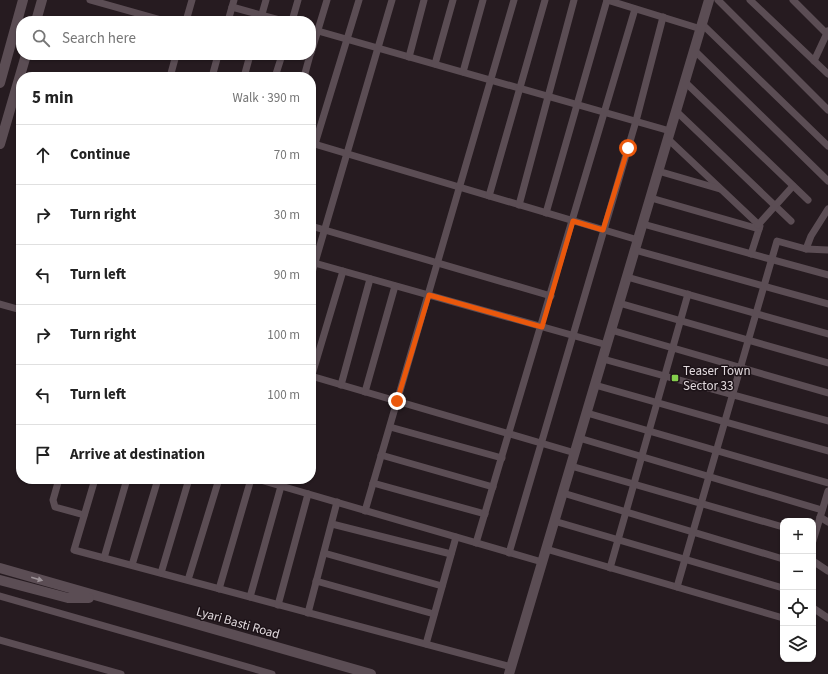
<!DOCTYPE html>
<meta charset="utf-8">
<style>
body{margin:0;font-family:"Source Sans 3",sans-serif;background:#f6f6f6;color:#222}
.controls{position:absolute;right:12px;bottom:12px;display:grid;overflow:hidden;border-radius:8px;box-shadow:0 1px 3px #0004}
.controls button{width:36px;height:36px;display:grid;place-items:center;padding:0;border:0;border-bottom:1px solid #e0e0e0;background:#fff;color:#222;font:20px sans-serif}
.stop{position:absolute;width:12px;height:12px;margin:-9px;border:3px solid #ea580c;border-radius:50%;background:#fff}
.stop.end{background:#ea580c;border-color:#fff;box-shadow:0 1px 4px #0008}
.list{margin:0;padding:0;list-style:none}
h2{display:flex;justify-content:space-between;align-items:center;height:52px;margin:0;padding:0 16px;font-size:17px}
h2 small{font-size:13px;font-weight:400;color:#767676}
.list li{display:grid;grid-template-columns:26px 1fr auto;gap:12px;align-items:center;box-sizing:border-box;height:60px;padding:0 16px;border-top:1px solid #e0e0e0}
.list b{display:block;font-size:15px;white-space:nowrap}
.list em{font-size:13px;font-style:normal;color:#767676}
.icon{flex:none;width:22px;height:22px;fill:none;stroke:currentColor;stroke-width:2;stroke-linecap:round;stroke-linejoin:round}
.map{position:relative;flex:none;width:828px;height:674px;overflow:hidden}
.search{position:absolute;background:#fff;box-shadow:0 1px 3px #0004;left:16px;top:16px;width:300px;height:44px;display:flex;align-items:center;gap:10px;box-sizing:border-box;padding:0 14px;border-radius:16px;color:#767676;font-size:15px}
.panel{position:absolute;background:#fff;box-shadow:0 1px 3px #0004;left:16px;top:72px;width:300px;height:412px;border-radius:16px}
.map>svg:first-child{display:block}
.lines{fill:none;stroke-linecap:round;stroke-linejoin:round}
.street{stroke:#5b4d54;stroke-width:7}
.secondary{stroke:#5b4d54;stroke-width:10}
.oneway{fill:#9e9499}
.route{stroke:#ea580c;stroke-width:5}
.poi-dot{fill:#85cf4d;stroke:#1c1217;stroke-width:1.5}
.labels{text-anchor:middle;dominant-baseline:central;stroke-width:3;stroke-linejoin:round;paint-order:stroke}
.poi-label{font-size:13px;fill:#e2dade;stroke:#1c1217;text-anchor:start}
.street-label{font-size:13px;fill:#e2dade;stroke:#1c1217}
</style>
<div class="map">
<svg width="828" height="674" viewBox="0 0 828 674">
<rect width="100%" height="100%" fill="#261b20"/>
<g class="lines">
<g class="street">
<path d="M90,0L165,21"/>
<path d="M607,0L701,29"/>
<path d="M718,0L828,110"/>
<path d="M750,0L828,74"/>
<path d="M793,0L828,35"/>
<path d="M232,7L283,21"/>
<path d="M186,21L192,0"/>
<path d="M228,21L234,0"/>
<path d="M260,21L266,0"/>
<path d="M292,21L298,0"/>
<path d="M702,24L828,146"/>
<path d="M311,29L670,131"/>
<path d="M694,50L828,181"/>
<path d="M311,53L327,0"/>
<path d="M409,57L424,0"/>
<path d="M814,61L828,31"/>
<path d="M435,64L453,0"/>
<path d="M463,72L483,0"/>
<path d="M170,77L176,55"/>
<path d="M212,77L218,55"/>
<path d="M244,77L250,55"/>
<path d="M275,77L282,55"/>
<path d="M304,77L310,55"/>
<path d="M685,82L808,200"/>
<path d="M676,111L791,221"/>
<path d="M668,139L760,226L751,254"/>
<path d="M311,143L638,240"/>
<path d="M315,144L359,0"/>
<path d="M658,171L720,189"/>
<path d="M489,196L545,0"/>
<path d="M651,198L759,229"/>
<path d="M519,205L574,0"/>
<path d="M546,213L607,0"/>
<path d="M643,224L828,275"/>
<path d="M758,225L793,186"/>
<path d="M311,226L551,296"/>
<path d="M806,249L811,236L828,209"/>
<path d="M635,250L828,304"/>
<path d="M311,262L607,345"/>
<path d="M311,276L392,0"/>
<path d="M627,277L828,334"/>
<path d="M619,303L828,363"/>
<path d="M0,304L21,310"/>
<path d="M611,330L828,393"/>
<path d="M603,359L828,421"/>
<path d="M311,376L575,453"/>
<path d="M311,378L343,271"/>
<path d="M341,385L370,279"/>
<path d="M595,385L828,451"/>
<path d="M365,392L395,286"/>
<path d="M587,413L828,483"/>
<path d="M390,427L502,458"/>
<path d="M579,438L822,510"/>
<path d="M381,455L493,487"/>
<path d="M571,466L783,527"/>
<path d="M59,479L53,500L55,507L84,515"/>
<path d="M95,479L74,550L511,667"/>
<path d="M257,479L542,562"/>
<path d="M373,483L485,514"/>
<path d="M563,493L783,559"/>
<path d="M365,511L514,0"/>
<path d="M820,517L828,522"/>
<path d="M554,521L783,588"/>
<path d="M332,524L451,554"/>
<path d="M813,541L828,491"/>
<path d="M476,543L635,9"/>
<path d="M546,549L783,618"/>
<path d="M324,553L442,586"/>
<path d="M509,553L636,121L663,17"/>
<path d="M104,558L127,479"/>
<path d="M813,561L828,571"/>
<path d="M132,565L158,479"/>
<path d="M610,568L688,294"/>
<path d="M161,573L189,479"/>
<path d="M188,580L219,479"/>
<path d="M316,581L434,614"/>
<path d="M677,587L777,241L806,249L828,250"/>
<path d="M219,589L251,479"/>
<path d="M0,596L272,674"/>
<path d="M250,597L283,479"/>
<path d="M278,605L308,494"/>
<path d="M813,608L828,618"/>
<path d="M308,613L337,502"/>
<path d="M0,640L121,674"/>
<path d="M426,644L456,537"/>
</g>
<g class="secondary">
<path d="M36,21L42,0"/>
<path d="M0,83L23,0"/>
<path d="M0,144L26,55"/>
<path d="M0,568L371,674"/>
<path d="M0,580L68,598H89"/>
<path d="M509,674L709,0"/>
</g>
</g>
<defs><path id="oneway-solid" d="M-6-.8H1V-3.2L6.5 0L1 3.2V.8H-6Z"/></defs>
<use class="oneway" href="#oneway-solid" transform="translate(37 579) rotate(16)"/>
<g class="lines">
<path class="route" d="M397,401L429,295L542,327L573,221L603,230L628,148"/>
</g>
<rect class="poi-dot" x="671" y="374" width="8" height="8" rx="2"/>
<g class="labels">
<g class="poi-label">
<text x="683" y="371">Teaser Town<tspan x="683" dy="15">Sector 33</tspan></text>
</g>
<g class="street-label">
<text transform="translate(238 623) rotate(16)">Lyari Basti Road</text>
</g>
</g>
</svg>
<div class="controls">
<button>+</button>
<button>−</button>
<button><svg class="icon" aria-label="locate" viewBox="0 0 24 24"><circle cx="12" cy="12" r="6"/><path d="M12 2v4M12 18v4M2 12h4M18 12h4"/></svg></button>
<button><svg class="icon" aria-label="layers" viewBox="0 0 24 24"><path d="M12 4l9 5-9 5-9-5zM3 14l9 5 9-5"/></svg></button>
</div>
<div class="stop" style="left:628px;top:148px"></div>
<div class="stop end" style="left:397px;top:401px"></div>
<div class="search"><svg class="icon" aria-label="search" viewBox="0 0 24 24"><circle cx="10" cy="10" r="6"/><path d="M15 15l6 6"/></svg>Search here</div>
<section class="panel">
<h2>5 min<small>Walk · 390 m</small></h2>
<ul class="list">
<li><svg class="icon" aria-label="ahead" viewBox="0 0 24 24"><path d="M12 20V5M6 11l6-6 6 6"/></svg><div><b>Continue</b></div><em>70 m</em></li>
<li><svg class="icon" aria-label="right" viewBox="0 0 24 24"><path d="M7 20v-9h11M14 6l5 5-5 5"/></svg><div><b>Turn right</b></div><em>30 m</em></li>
<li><svg class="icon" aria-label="left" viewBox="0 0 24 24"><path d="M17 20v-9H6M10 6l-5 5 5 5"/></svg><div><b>Turn left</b></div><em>90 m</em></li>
<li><svg class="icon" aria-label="right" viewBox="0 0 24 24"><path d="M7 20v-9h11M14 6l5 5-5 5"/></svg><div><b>Turn right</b></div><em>100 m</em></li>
<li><svg class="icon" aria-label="left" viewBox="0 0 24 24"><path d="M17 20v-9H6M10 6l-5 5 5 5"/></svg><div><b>Turn left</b></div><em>100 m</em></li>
<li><svg class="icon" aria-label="arrive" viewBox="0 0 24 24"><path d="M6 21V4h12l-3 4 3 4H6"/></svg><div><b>Arrive at destination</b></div></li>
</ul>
</section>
</div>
